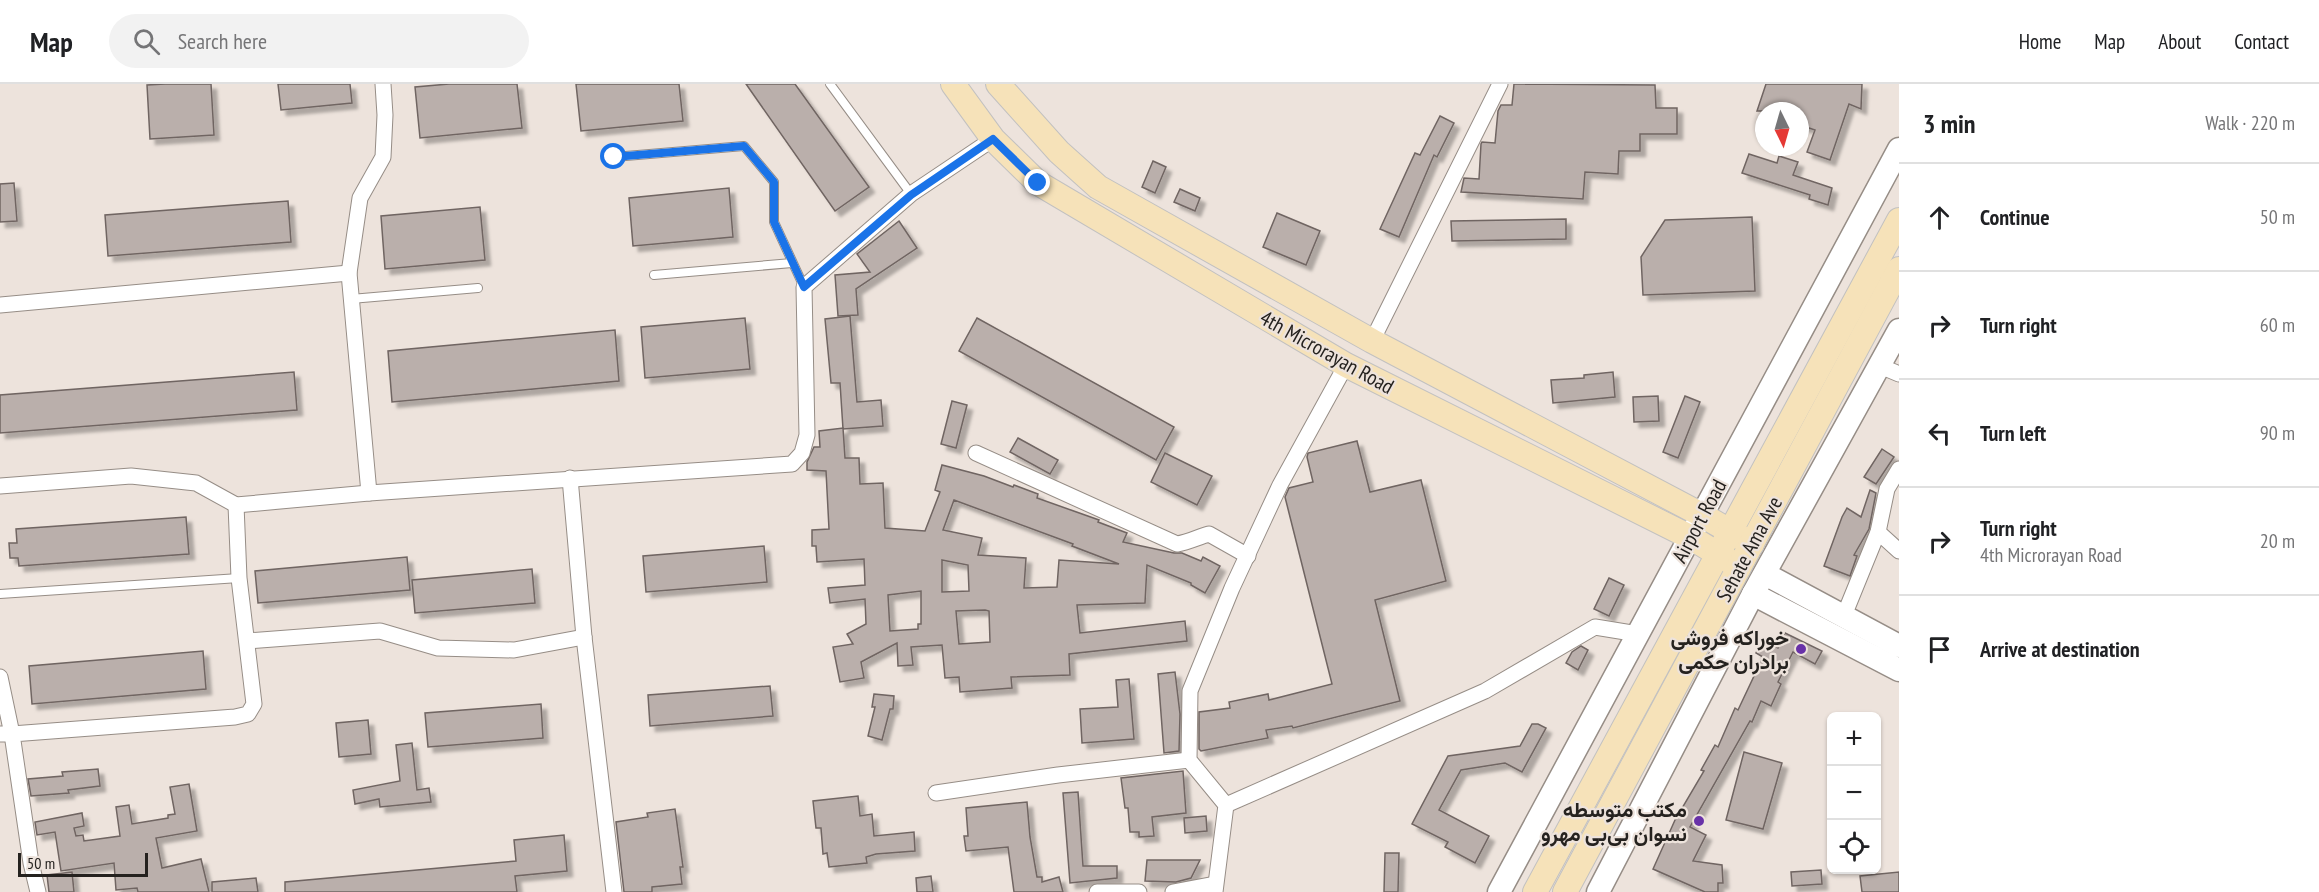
<!DOCTYPE html>
<meta charset="utf-8">
<style>
body{margin:0;font-family:"PT Sans Narrow",Vazirmatn,sans-serif;background:#f2f2f2;color:#202124}
.controls{position:absolute;right:18px;bottom:18px;display:grid;overflow:hidden;border-radius:9px;box-shadow:0 2px 4px #0004}
.controls button{width:54px;height:54px;display:grid;place-items:center;padding:0;border:0;border-bottom:2px solid #e0e0e0;background:#fff;color:#202124;font:30px sans-serif}
.compass{position:absolute;left:1755px;top:18px;width:54px;height:54px;border-radius:50%;background:#fff;box-shadow:0 2px 4px #0004;rotate:175deg}
.scale{position:absolute;left:18px;bottom:15px;width:130px;box-sizing:border-box;padding-left:6px;border:3px solid #25221f;border-top:0;font-size:16px;line-height:21px;white-space:nowrap;color:#25221f;-webkit-text-stroke:4px #ede3dc;paint-order:stroke}
.stop{position:absolute;width:18px;height:18px;margin:-14px;border:4px solid #1a73e8;border-radius:50%;background:#fff}
.stop.end{background:#1a73e8;border-color:#fff;box-shadow:0 2px 6px #0008}
.list{margin:0;padding:0;list-style:none}
h2{display:flex;justify-content:space-between;align-items:center;height:78px;margin:0;padding:0 24px;font-size:26px}
h2 small{font-size:20px;font-weight:400;color:#757577}
.list li{display:grid;grid-template-columns:39px 1fr auto;gap:18px;align-items:center;box-sizing:border-box;height:108px;padding:0 24px;border-top:2px solid #e0e0e0}
.list b{display:block;font-size:22px;white-space:nowrap}
.list p{margin:0;font-size:20px;white-space:nowrap;color:#757577}
.list em{font-size:20px;font-style:normal;color:#757577}
.icon{flex:none;width:33px;height:33px;fill:none;stroke:currentColor;stroke-width:2;stroke-linecap:round;stroke-linejoin:round}
.map{position:relative;flex:none;width:1899px;height:808px;overflow:hidden}
header{display:flex;align-items:center;gap:36px;box-sizing:border-box;height:84px;padding:0 30px;background:#fff;border-bottom:2px solid #e0e0e0}
header strong{font-size:28px}
nav{display:flex;gap:33px;margin-inline-start:auto;font-size:21px}
.search{width:420px;height:54px;background:#f2f2f2;display:flex;align-items:center;gap:15px;box-sizing:border-box;padding:0 21px;border-radius:33px;color:#757577;font-size:22px}
main{display:flex}
aside{flex:1;background:#fff}
.map>svg:first-child{display:block}
.building{fill:#baafab;stroke:#706562;stroke-width:1.5;fill-rule:evenodd;filter:url(#shadow)}
.lines{fill:none;stroke-linecap:round;stroke-linejoin:round}
.service-casing{stroke:#968d86;stroke-width:10}
.minor-casing{stroke:#968d86;stroke-width:17}
.secondary-casing{stroke:#968d86;stroke-width:25}
.primary-casing{stroke:#c2c1c0;stroke-width:26}
.service{stroke:#fff;stroke-width:8}
.minor{stroke:#fff;stroke-width:15}
.secondary{stroke:#fff;stroke-width:22}
.primary{stroke:#f6e2b9;stroke-width:24}
.route{stroke:#1a73e8;stroke-width:8}
.poi-dot{fill:#6831a8;stroke:#ede3dc;stroke-width:2}
.labels{text-anchor:middle;dominant-baseline:central;stroke-width:4.5;stroke-linejoin:round;paint-order:stroke}
.street-label{font-size:21px;fill:#25221f;stroke:#ede3dc}
.poi-label{font-size:21px;font-weight:bold;fill:#25221f;stroke:#ede3dc;text-anchor:end}
</style>
<header>
<strong>Map</strong>
<div class="search"><svg class="icon" aria-label="search" viewBox="0 0 24 24"><circle cx="10" cy="10" r="6"/><path d="M15 15l6 6"/></svg>Search here</div>
<nav><a>Home</a><a>Map</a><a>About</a><a>Contact</a></nav>
</header>
<main>
<div class="map">
<svg width="1899" height="808" viewBox="0 0 1899 808">
<defs>
<filter id="shadow"><feDropShadow dx="5.5" dy="5.5" stdDeviation="1.5" flood-color="#0004"/></filter>
</defs>
<rect width="100%" height="100%" fill="#ede3dc"/>
<g class="building">
<path d="M165,0H211L214,51L150,55L147,1Z"/>
<path d="M278,0H350L352,19L281,26Z"/>
<path d="M449,0H517L522,44L420,54L415,3Z"/>
<path d="M576,0H679L683,37L581,47Z"/>
<path d="M746,0H795L869,103L835,127Z"/>
<path d="M1514,0L1655,1L1656,24H1677V50H1640V67H1619L1618,90L1585,88L1583,115L1461,108L1464,94L1479,95L1481,60L1482,58L1495,59L1498,27L1501,21H1512Z"/>
<path d="M1766,0H1862L1861,25L1849,20L1830,76L1807,68L1815,46L1800,41V27H1757Z"/>
<path d="M1440,32L1454,39L1437,73L1434,71L1399,153L1380,145L1415,69L1420,71Z"/>
<path d="M1749,70L1777,79L1779,72L1798,78L1793,91L1832,104L1828,121L1809,115L1810,111L1742,89Z"/>
<path d="M1153,77L1166,83L1155,109L1142,103Z"/>
<path d="M14,99L17,137L0,138V100Z"/>
<path d="M729,104L733,153L633,162L629,114Z"/>
<path d="M1180,105L1200,114L1195,127L1174,118Z"/>
<path d="M288,117L291,158L108,172L105,131Z"/>
<path d="M480,123L485,176L385,185L381,132Z"/>
<path d="M1277,129L1320,147L1306,181L1263,163Z"/>
<path d="M1752,133L1755,207L1643,211L1641,173L1665,136Z"/>
<path d="M1566,135V155L1452,157L1451,137Z"/>
<path d="M899,137L917,164L856,205L858,231L838,232L835,191L870,188L857,170Z"/>
<path d="M850,232L857,318L881,316L883,342L843,345L840,299H831L825,235Z"/>
<path d="M745,234L750,285L645,294L641,243Z"/>
<path d="M977,234L1174,343L1156,376L959,267Z"/>
<path d="M615,246L619,297L392,318L388,267Z"/>
<path d="M294,288L297,326L0,349V311Z"/>
<path d="M1613,288L1615,313L1553,319L1551,296L1584,294V291Z"/>
<path d="M1658,312L1659,337L1634,338L1633,313Z"/>
<path d="M1685,312L1700,318L1678,374L1663,368Z"/>
<path d="M952,317L967,321L956,364L941,360Z"/>
<path d="M843,344L845,374H859L860,400L883,399L885,444L925,447L940,408L935,406L942,381L984,392L1013,403L1014,401L1038,410L1037,414L1099,436L1098,438L1127,449L1123,458L1174,469H1182L1201,477L1203,473L1220,482L1205,509L1191,501V499L1147,481L1145,519L1077,521L1080,549L1185,537L1187,557L1069,570L1070,591L1011,593L1012,604L960,608L959,593L945,594L942,561L911,563L913,581L898,582L897,559L861,578L864,594L840,598L833,563L853,560L847,550L866,540L865,515L830,519L828,504L865,501L864,475L817,478L816,462H812V446L829,445L826,387L807,386V378L814,363H820L819,347ZM954,416L1073,460L1072,462L1119,480L1059,476L1057,503L1024,504L1026,474L978,471L982,454L943,446ZM942,476L968,481L969,507L942,508ZM921,507V540H918V545L890,547L888,511ZM985,526L989,527L990,558L959,560L956,527Z"/>
<path d="M1018,354L1058,376L1050,390L1010,368Z"/>
<path d="M1357,357L1370,408L1421,396L1446,497L1375,516L1400,617L1293,644L1292,642L1266,646L1268,654L1201,667L1199,665V628L1230,624L1229,618L1268,610L1269,616L1332,600L1285,413L1289,404L1313,398L1307,373L1308,369Z"/>
<path d="M1882,365L1894,373L1876,400L1864,393Z"/>
<path d="M1165,369L1212,392L1197,421L1151,398Z"/>
<path d="M1870,406L1876,409L1869,445L1854,471L1857,472L1850,492L1824,482L1842,433L1847,424L1861,433Z"/>
<path d="M186,433L189,470L19,482L18,474H10L9,459H17L16,445Z"/>
<path d="M764,462L767,498L646,508L643,472Z"/>
<path d="M407,473L410,506L258,519L255,487Z"/>
<path d="M532,485L535,519L415,529L412,496Z"/>
<path d="M1609,494L1624,501L1609,532L1594,525Z"/>
<path d="M1785,549L1822,567L1815,580L1793,568L1778,598L1781,600L1771,622L1761,617L1752,638L1750,637L1690,743L1706,751L1693,777L1722,781L1723,799H1718V808H1705L1653,785L1675,736L1704,687L1701,686L1715,661L1718,663L1735,624L1738,626L1763,573L1756,569L1762,556L1778,564Z"/>
<path d="M1581,562L1588,566L1578,586L1566,579L1572,568Z"/>
<path d="M203,567L206,605L32,620L29,582Z"/>
<path d="M1175,588L1180,630L1179,667L1164,669L1158,590Z"/>
<path d="M1129,595L1134,655L1082,659L1080,625L1118,623L1116,596Z"/>
<path d="M770,602L773,632L650,642L648,611Z"/>
<path d="M874,610L894,612L893,625H890L882,656L868,652L875,623H872Z"/>
<path d="M541,620L543,654L428,663L425,629Z"/>
<path d="M368,636L371,670L339,673L336,639Z"/>
<path d="M1532,640H1538L1546,644L1522,688L1505,679L1461,686L1439,726L1489,752L1475,779L1445,763L1448,758L1412,740L1448,672L1520,662Z"/>
<path d="M412,659L417,706L429,704L431,718L380,723L379,715L355,720L353,706L400,697L396,661Z"/>
<path d="M1744,668L1782,679L1763,745L1726,736Z"/>
<path d="M98,685L100,702L68,706L69,709L31,712L28,695L63,692L62,688Z"/>
<path d="M1183,687L1186,729L1152,733L1154,752L1139,753V748H1130L1128,724H1125L1121,694Z"/>
<path d="M189,700L197,747L156,754L162,784L201,775L209,808H138L137,804L116,806L114,779L61,787L55,748L37,751L35,738L82,729L84,742L74,744L76,752L83,751L84,757L120,752L116,723L129,721L132,740L168,734V731L175,730L170,703Z"/>
<path d="M1078,708L1083,782H1117V794L1070,799L1063,709Z"/>
<path d="M858,712L860,732L872,730L874,752L914,748L915,767L876,770L866,773L867,779L829,783L827,769L823,770L821,744H816L813,717Z"/>
<path d="M1027,718L1030,753L1037,793H1042V798L1059,793L1063,808H1014L1008,763L966,767L964,752H968L966,724Z"/>
<path d="M675,725L683,783H680L682,800L652,803V808H624L616,738L648,733L647,729Z"/>
<path d="M1206,732L1207,747L1185,749L1184,734Z"/>
<path d="M564,751L567,787L515,792L517,808H285V798L516,777L514,756Z"/>
<path d="M1385,769H1399L1398,808H1384Z"/>
<path d="M1147,776H1200L1191,794L1176,798L1145,797Z"/>
<path d="M1821,786L1822,800L1792,802L1791,788Z"/>
<path d="M72,788L74,808H49L47,791Z"/>
<path d="M1899,788V808H1862L1860,792Z"/>
<path d="M931,792L933,808H917L916,794Z"/>
<path d="M256,794L258,808H212V798Z"/>
</g>
<g class="lines">
<g class="service-casing">
<g id="service">
<path d="M830,0L911,110"/>
<path d="M614,73L744,62L774,98V138L804,203"/>
<path d="M654,191L792,179"/>
<path d="M351,215L478,204"/>
<path d="M0,510L239,494"/>
</g>
</g>
<g class="minor-casing">
<g id="minor">
<path d="M0,221L349,189"/>
<path d="M1372,257L1500,0"/>
<path d="M1880,282L1899,290"/>
<path d="M976,369L1177,460C1189,458 1198,453 1209,450L1248,472"/>
<path d="M570,394L584,553L614,808"/>
<path d="M0,402L131,392L196,399L236,421L369,409L792,380L802,369L807,351L804,203L911,110L993,55"/>
<path d="M369,409L349,189L360,114L383,73L385,31L383,0"/>
<path d="M1878,448L1899,467"/>
<path d="M1843,534L1878,448L1887,405L1899,385"/>
<path d="M247,557L380,547L438,564L514,566L584,553"/>
<path d="M0,593L12,650H0"/>
<path d="M936,709L1058,691L1189,676"/>
<path d="M1226,721L1485,607L1595,543L1638,550"/>
<path d="M38,808L31,779L12,650L235,633L248,630L254,620L239,494L236,421"/>
<path d="M1097,808H1139"/>
<path d="M1173,808L1215,800"/>
<path d="M1215,808L1226,721L1189,676L1190,607L1232,504L1280,401L1346,281"/>
</g>
</g>
<g class="secondary-casing">
<g id="secondary">
<path d="M1765,490L1899,562"/>
<path d="M1753,510L1899,586"/>
<path d="M1499,808L1899,65"/>
<path d="M1598,808L1753,510L1899,246"/>
</g>
</g>
<g class="primary-casing">
<g id="primary">
<path d="M953,0L993,55L1038,99L1346,281L1690,453L1739,483"/>
<path d="M998,0L1059,68L1098,103L1372,257L1702,431L1752,460"/>
<path d="M1535,808L1899,136"/>
<path d="M1565,808L1899,185"/>
</g>
</g>
<use href="#service" class="service"/>
<use href="#minor" class="minor"/>
<use href="#secondary" class="secondary"/>
<use href="#primary" class="primary"/>
</g>
<g class="lines">
<path class="route" d="M614,73L744,62L774,98V138L804,203L911,111L993,55L1038,99"/>
</g>
<g class="poi-dot">
<circle cx="1801" cy="565" r="6"/>
<circle cx="1699" cy="737" r="6"/>
</g>
<g class="labels">
<g class="street-label">
<text transform="translate(1327 268) rotate(29)">4th Microrayan Road</text>
<text transform="translate(1699 437) rotate(-62)">Airport Road</text>
<text transform="translate(1749 465) rotate(-62)">Sehate Ama Ave</text>
</g>
<g class="poi-label">
<text x="1789" y="553">خوراکه فروشی<tspan x="1789" dy="24">برادران حکمی</tspan></text>
<text x="1687" y="725">مکتب متوسطه<tspan x="1687" dy="24">نسوان بی‌بی مهرو</tspan></text>
</g>
</g>
</svg>
<div class="controls">
<button>+</button>
<button>−</button>
<button><svg class="icon" aria-label="locate" viewBox="0 0 24 24"><circle cx="12" cy="12" r="6"/><path d="M12 2v4M12 18v4M2 12h4M18 12h4"/></svg></button>
</div>
<svg class="compass" viewBox="-18 -18 36 36"><path d="M0-13l5 13h-10z" fill="#e53935"/><path d="M0 13l5-13h-10z" fill="#757577"/></svg>
<div class="scale">50 m</div>
<div class="stop" style="left:614px;top:73px"></div>
<div class="stop end" style="left:1038px;top:99px"></div>
</div>
<aside>
<h2>3 min<small>Walk · 220 m</small></h2>
<ul class="list">
<li><svg class="icon" aria-label="ahead" viewBox="0 0 24 24"><path d="M12 20V5M6 11l6-6 6 6"/></svg><div><b>Continue</b></div><em>50 m</em></li>
<li><svg class="icon" aria-label="right" viewBox="0 0 24 24"><path d="M7 20v-9h11M14 6l5 5-5 5"/></svg><div><b>Turn right</b></div><em>60 m</em></li>
<li><svg class="icon" aria-label="left" viewBox="0 0 24 24"><path d="M17 20v-9H6M10 6l-5 5 5 5"/></svg><div><b>Turn left</b></div><em>90 m</em></li>
<li><svg class="icon" aria-label="right" viewBox="0 0 24 24"><path d="M7 20v-9h11M14 6l5 5-5 5"/></svg><div><b>Turn right</b><p>4th Microrayan Road</p></div><em>20 m</em></li>
<li><svg class="icon" aria-label="arrive" viewBox="0 0 24 24"><path d="M6 21V4h12l-3 4 3 4H6"/></svg><div><b>Arrive at destination</b></div></li>
</ul>
</aside>
</main>
